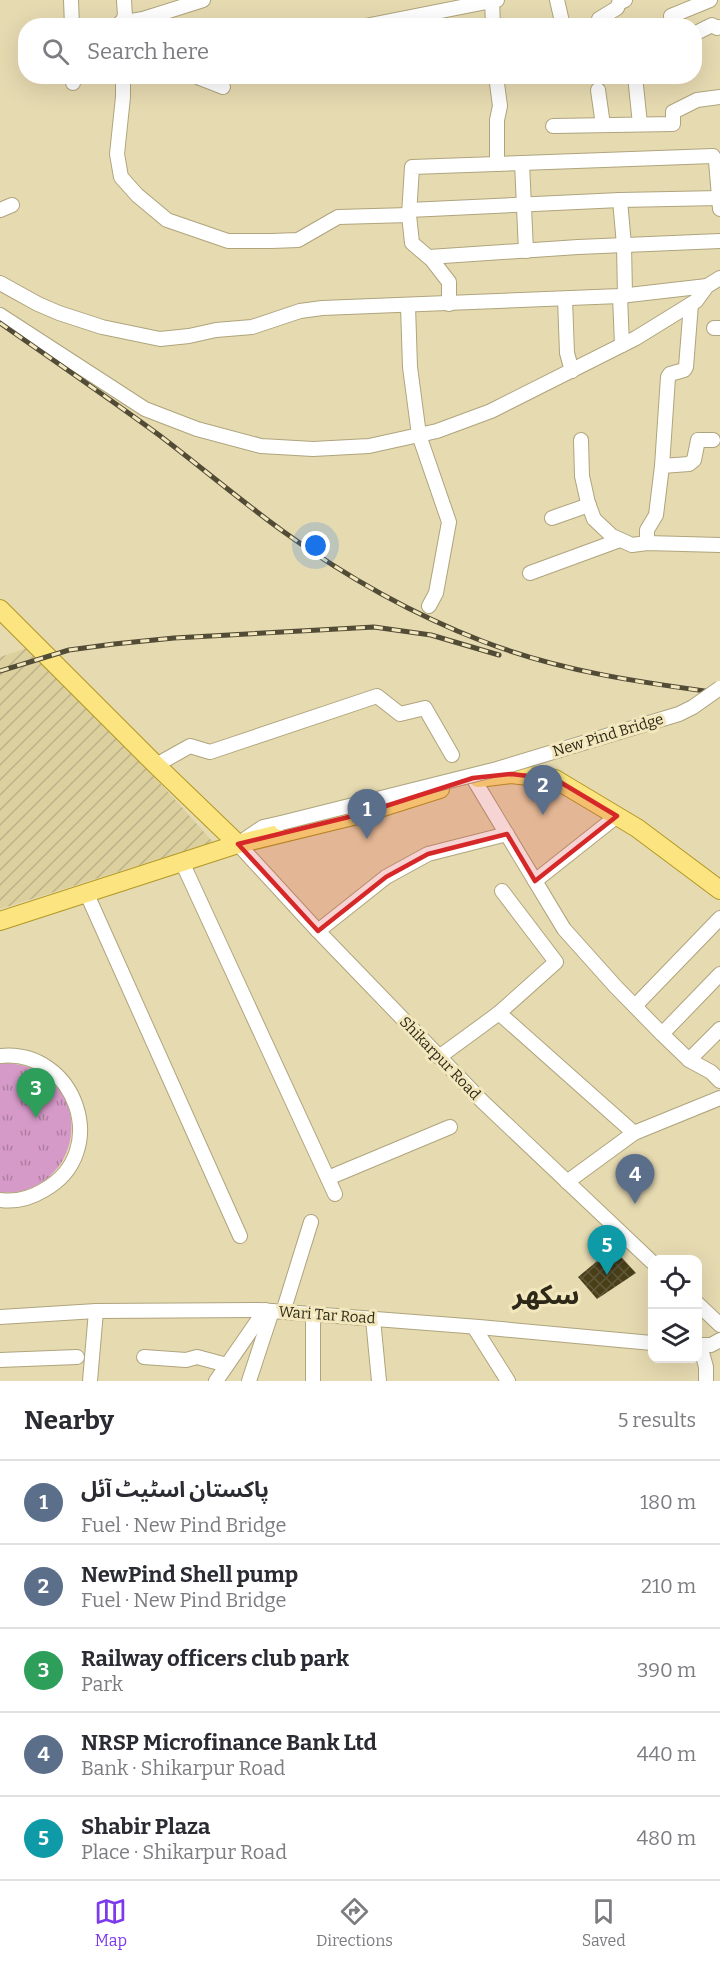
<!DOCTYPE html>
<meta charset="utf-8">
<style>
body{margin:0;font-family:Bitter,"Noto Sans Arabic",serif;background:#f2f2f3;color:#2b2b33}
.controls{position:absolute;right:18px;bottom:18px;display:grid;overflow:hidden;border-radius:12px;box-shadow:0 6px 24px #0002}
.controls button{width:54px;height:54px;display:grid;place-items:center;padding:0;border:0;border-bottom:2px solid #e1e1e2;background:#fff;color:#2b2b33;font:30px sans-serif}
.you{position:absolute;left:316px;top:546px;width:21px;height:21px;margin:-15px;border:4px solid #fff;border-radius:50%;background:#1a73e8;box-shadow:0 0 0 9px #1a73e833}
.badge{display:grid;place-items:center;width:39px;height:39px;border-radius:50%;background:#7c3aed;color:#fff;font-size:20px;font-weight:700}
.pin{position:absolute;translate:-50% -50px;filter:drop-shadow(0 2px 3px #0008)}
.pin::after{content:'';position:absolute;top:32px;width:21px;height:18px;background:inherit;clip-path:polygon(0 0,100% 0,50% 100%)}
.list{margin:0;padding:0;list-style:none}
h2{display:flex;justify-content:space-between;align-items:center;height:78px;margin:0;padding:0 24px;font-size:26px}
h2 small{font-size:20px;font-weight:400;color:#7c7c81}
.list li{display:grid;grid-template-columns:39px 1fr auto;gap:18px;align-items:center;box-sizing:border-box;height:84px;padding:0 24px;border-top:2px solid #e1e1e2}
.list b{display:block;font-size:22px;white-space:nowrap}
.list p{margin:0;font-size:20px;white-space:nowrap;color:#7c7c81}
.list em{font-size:20px;font-style:normal;color:#7c7c81}
.icon{flex:none;width:33px;height:33px;fill:none;stroke:currentColor;stroke-width:2;stroke-linecap:round;stroke-linejoin:round}
.map{position:relative;flex:none;width:720px;height:1381px;overflow:hidden}
.search{position:absolute;background:#fff;box-shadow:0 6px 24px #0002;left:18px;right:18px;top:18px;height:66px;display:flex;align-items:center;gap:15px;box-sizing:border-box;padding:0 21px;border-radius:24px;color:#7c7c81;font-size:22px}
.sheet{height:498px;background:#fff}
nav{display:flex;justify-content:space-around;align-items:center;box-sizing:border-box;height:84px;border-top:2px solid #e1e1e2;background:#fff;font-size:16px;color:#7c7c81}
nav a{display:grid;justify-items:center;gap:3px}
nav .on{color:#7c3aed}
.map>svg:first-child{display:block}
.industrial{fill:url(#industrial-furrows)}
.grass{fill:url(#grass-tufts)}
.building{fill:url(#building-cross-hatch)}
.lines{fill:none;stroke-linecap:round;stroke-linejoin:round}
.minor-casing{stroke:#afa47c;stroke-width:16}
.major-casing{stroke:#b29824;stroke-width:20}
.minor{stroke:#fff;stroke-width:14}
.major{stroke:#fce580;stroke-width:18}
.rail-casing{stroke:#524b36;stroke-width:5}
.rail{stroke:#f3e8bd;stroke-width:3;stroke-dasharray:9;stroke-linecap:butt}
.minor-bridge-casing{stroke:#afa47c;stroke-width:16;stroke-linecap:butt}
.minor-bridge{stroke:#fff;stroke-width:14}
.marked{fill:#d62828;fill-opacity:0.2;stroke:#d62828;stroke-width:4.5;stroke-linejoin:round}
.labels{text-anchor:middle;dominant-baseline:central;stroke-width:6;stroke-linejoin:round;paint-order:stroke}
.street-label{font-size:15px;fill:#2d2818;stroke:#f3e8bd}
.town-label{font-size:27px;font-weight:bold;fill:#2d2818;stroke:#f3e8bd}
</style>
<div class="map">
<svg width="720" height="1381" viewBox="0 0 720 1381">
<defs>
<pattern id="industrial-furrows" width="10" height="10" patternUnits="userSpaceOnUse" patternTransform="scale(1.5)"><rect width="10" height="10" fill="#dcd09f"/><path d="M-1 1l2-2M0 10L10 0M9 11l2-2" fill="none" stroke="#bdb388"/></pattern>
<pattern id="grass-tufts" width="24" height="20" patternUnits="userSpaceOnUse" patternTransform="scale(1.5)"><rect width="24" height="20" fill="#d69ac8"/><path d="M3 7l-1-3M5 7V3M7 7l1-3M15 17l-1-3M17 17v-4M19 17l1-3" fill="none" stroke="#ae7ea1"/></pattern>
<pattern id="building-cross-hatch" width="8" height="8" patternUnits="userSpaceOnUse" patternTransform="scale(1.5)"><rect width="8" height="8" fill="#483f19"/><path d="M0 0l8 8M0 8l8-8" fill="none" stroke="#605839"/></pattern>
</defs>
<rect width="100%" height="100%" fill="#e6dab1"/>
<path class="industrial" d="M36,645L213,842L0,909V657Z"/>
<path class="grass" d="M7,1063C21,1065 35,1067 46,1076C88,1108 76,1175 25,1190C18,1193 9,1192 2,1193L0,1192V1064Z"/>
<path class="building" d="M613,1248L636,1273L597,1299L578,1277Z"/>
<g class="lines">
<g class="minor-casing">
<g id="minor">
<path d="M71,0L72,26"/>
<path d="M492,0L493,26"/>
<path d="M557,0L563,26"/>
<path d="M671,16L710,0"/>
<path d="M120,23L143,19L203,0"/>
<path d="M120,26L125,16L124,0"/>
<path d="M365,26L497,0"/>
<path d="M599,26V19L617,8L619,3L625,0"/>
<path d="M694,34L712,25L717,28L720,27"/>
<path d="M73,76V83"/>
<path d="M123,76V97L117,154L121,177L137,195L167,220L228,241H271L298,240L338,217L409,215"/>
<path d="M195,76L223,87"/>
<path d="M496,76L500,106L497,120V164"/>
<path d="M635,76L640,124"/>
<path d="M598,90L603,125"/>
<path d="M553,126L673,124V112L697,100L720,97"/>
<path d="M522,163L526,251"/>
<path d="M620,200L624,245L625,295"/>
<path d="M0,210L12,205"/>
<path d="M409,210L620,200L720,198"/>
<path d="M429,257L578,247L720,241"/>
<path d="M0,283L38,304L59,313L102,327L160,339L189,336L216,330L252,327L300,311L322,308L620,296L707,286"/>
<path d="M620,296L622,345"/>
<path d="M565,299L567,353L572,371"/>
<path d="M449,304V282L432,260L412,243L409,215L412,167L713,156L716,161L720,209"/>
<path d="M408,306L410,367L419,435L449,522L436,593L429,606"/>
<path d="M0,315L145,409L197,429L261,446L313,449L369,446L437,431L491,411L636,338L696,301L707,286L720,278"/>
<path d="M714,328H720"/>
<path d="M581,440L582,476L588,503L594,519L612,536L632,545L647,543L720,545"/>
<path d="M662,466L689,464L694,460L698,440H713"/>
<path d="M552,518L589,505"/>
<path d="M647,543V530L656,515L662,466L668,377L670,374L684,370L686,367L691,304"/>
<path d="M530,573L620,540"/>
<path d="M156,765L190,746L210,752L377,696L400,714L425,708L452,755"/>
<path d="M473,778L564,929L615,986L662,1034L689,1060L711,1072L720,1081"/>
<path d="M281,823L263,827L238,844L318,931L483,1102L652,1262"/>
<path d="M182,862L335,1194"/>
<path d="M535,881L617,816"/>
<path d="M86,892L240,1236"/>
<path d="M318,931L386,877L428,854L507,834"/>
<path d="M635,1006L720,918"/>
<path d="M499,1013L556,962L502,891"/>
<path d="M662,1034L720,974"/>
<path d="M0,1056C76,1048 112,1153 44,1190C31,1198 15,1202 0,1200"/>
<path d="M439,1057L499,1013L634,1133"/>
<path d="M689,1060L720,1029"/>
<path d="M328,1178L450,1127"/>
<path d="M567,1182L634,1133L720,1098"/>
<path d="M698,1304L720,1325"/>
<path d="M283,1312L311,1222"/>
<path d="M0,1317L96,1311L259,1310L479,1327L652,1343"/>
<path d="M373,1319L379,1381"/>
<path d="M474,1327L508,1381"/>
<path d="M698,1345H711L720,1340"/>
<path d="M700,1345L706,1367V1381"/>
<path d="M144,1357L186,1360L197,1357L227,1365"/>
<path d="M0,1360L77,1357"/>
<path d="M90,1381L96,1311"/>
<path d="M216,1381L265,1310"/>
<path d="M249,1381L272,1311"/>
<path d="M313,1381V1314"/>
</g>
</g>
<g class="major-casing">
<g id="major">
<path d="M0,609L156,765L238,844"/>
<path d="M478,778L511,774L555,779L637,828L720,890"/>
<path d="M0,921L238,844L361,814L440,789"/>
</g>
</g>
<use href="#minor" class="minor"/>
<use href="#major" class="major"/>
<g class="rail-casing">
<g id="rail">
<path d="M0,323C53,360 107,397 159,435C201,467 241,501 284,532C345,576 412,614 482,641C560,671 637,682 720,693"/>
<path d="M0,671L69,650L114,644L174,638L374,627L431,635L499,655"/>
</g>
</g>
<use href="#rail" class="rail"/>
<g class="minor-bridge-casing">
<path id="minor-bridge" d="M281,823L497,769L679,714L693,707L720,688"/>
</g>
<use href="#minor-bridge" class="minor-bridge"/>
</g>
<path class="marked" d="M511,774L555,779L617,816L535,881L507,834L428,854L386,877L318,931L238,844L361,814L473,778Z"/>
<g class="labels">
<g class="street-label">
<text transform="translate(608 735) rotate(-17)">New Pind Bridge</text>
<text transform="translate(440 1058) rotate(46)">Shikarpur Road</text>
<text transform="translate(327 1315) rotate(4)">Wari Tar Road</text>
</g>
<g class="town-label">
<text x="546" y="1295">سکھر</text>
</g>
</g>
</svg>
<div class="controls">
<button><svg class="icon" aria-label="locate" viewBox="0 0 24 24"><circle cx="12" cy="12" r="6"/><path d="M12 2v4M12 18v4M2 12h4M18 12h4"/></svg></button>
<button><svg class="icon" aria-label="layers" viewBox="0 0 24 24"><path d="M12 4l9 5-9 5-9-5zM3 14l9 5 9-5"/></svg></button>
</div>
<div class="you"></div>
<div class="pin badge" style="left:367px;top:839px;background:#5c6f8a">1</div>
<div class="pin badge" style="left:543px;top:815px;background:#5c6f8a">2</div>
<div class="pin badge" style="left:36px;top:1118px;background:#2e9e5b">3</div>
<div class="pin badge" style="left:635px;top:1204px;background:#5c6f8a">4</div>
<div class="pin badge" style="left:607px;top:1275px;background:#0f9aa8">5</div>
<div class="search"><svg class="icon" aria-label="search" viewBox="0 0 24 24"><circle cx="10" cy="10" r="6"/><path d="M15 15l6 6"/></svg>Search here</div>
</div>
<section class="sheet">
<h2>Nearby<small>5 results</small></h2>
<ul class="list">
<li><span class="badge" style="background:#5c6f8a">1</span><div><b>پاکستان اسٹیٹ آئل</b><p>Fuel · New Pind Bridge</p></div><em>180 m</em></li>
<li><span class="badge" style="background:#5c6f8a">2</span><div><b>NewPind Shell pump</b><p>Fuel · New Pind Bridge</p></div><em>210 m</em></li>
<li><span class="badge" style="background:#2e9e5b">3</span><div><b>Railway officers club park</b><p>Park</p></div><em>390 m</em></li>
<li><span class="badge" style="background:#5c6f8a">4</span><div><b>NRSP Microfinance Bank Ltd</b><p>Bank · Shikarpur Road</p></div><em>440 m</em></li>
<li><span class="badge" style="background:#0f9aa8">5</span><div><b>Shabir Plaza</b><p>Place · Shikarpur Road</p></div><em>480 m</em></li>
</ul>
</section>
<nav>
<a class="on"><svg class="icon" aria-label="map" viewBox="0 0 24 24"><path d="M3 6l6-2 6 2 6-2v14l-6 2-6-2-6 2zM9 4v14M15 6v14"/></svg>Map</a>
<a><svg class="icon" aria-label="directions" viewBox="0 0 24 24"><path d="M12 3l9 9-9 9-9-9zM9 14v-3h6M13 9l2 2-2 2"/></svg>Directions</a>
<a><svg class="icon" aria-label="saved" viewBox="0 0 24 24"><path d="M7 4h10v16l-5-4-5 4z"/></svg>Saved</a>
</nav>
